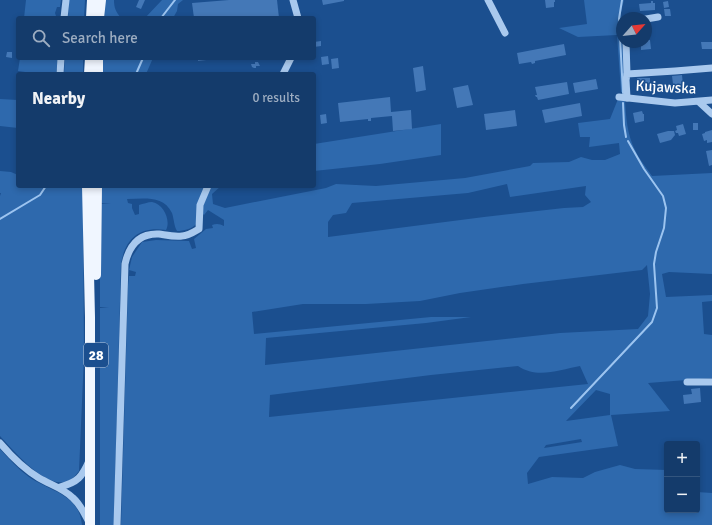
<!DOCTYPE html>
<meta charset="utf-8">
<style>
body{margin:0;font-family:Signika,sans-serif;background:#214673;color:#f1f3f6}
.controls{position:absolute;right:12px;bottom:12px;display:grid;overflow:hidden;border-radius:4px;box-shadow:0 2px 6px #0003}
.controls button{width:36px;height:36px;display:grid;place-items:center;padding:0;border:0;border-bottom:1px solid #33557e;background:#143b6b;color:#f1f3f6;font:20px sans-serif}
.compass{position:absolute;left:616px;top:12px;width:36px;height:36px;border-radius:50%;background:#143b6b;box-shadow:0 2px 6px #0003;rotate:63deg}
.list{margin:0;padding:0;list-style:none}
h2{display:flex;justify-content:space-between;align-items:center;height:52px;margin:0;padding:0 16px;font-size:17px}
h2 small{font-size:13px;font-weight:400;color:#9dadc1}
.icon{flex:none;width:22px;height:22px;fill:none;stroke:currentColor;stroke-width:2;stroke-linecap:round;stroke-linejoin:round}
.map{position:relative;flex:none;width:712px;height:525px;overflow:hidden}
.search{position:absolute;background:#143b6b;box-shadow:0 2px 6px #0003;left:16px;top:16px;width:300px;height:44px;display:flex;align-items:center;gap:10px;box-sizing:border-box;padding:0 14px;border-radius:4px;color:#9dadc1;font-size:15px}
.panel{position:absolute;background:#143b6b;box-shadow:0 2px 6px #0003;left:16px;top:72px;width:300px;height:116px;border-radius:4px}
.map>svg:first-child{display:block}
.green{fill:#2e69ad;fill-rule:evenodd}
.lines{fill:none;stroke-linecap:round;stroke-linejoin:round}
.stream{stroke:#9cc4f0;stroke-width:2}
.building{fill:#4478b7}
.minor{stroke:#a9c9ee;stroke-width:7}
.major{stroke:#f0f6ff;stroke-width:10}
.labels{text-anchor:middle;dominant-baseline:central;stroke-width:3;stroke-linejoin:round;paint-order:stroke}
.shield{fill:#1b4f8f;stroke:#bbcadd;stroke-width:1}
.shield-label{font-size:14px;font-weight:bold;fill:#fff}
.street-label{font-size:15px;fill:#fff;stroke:#1b4f8f}
</style>
<div class="map">
<svg width="712" height="525" viewBox="0 0 712 525">
<rect width="100%" height="100%" fill="#1b4f8f"/>
<g class="green">
<path d="M26,0H61L60,7H57L55,13L56,16H60L59,18H24Z"/>
<path d="M69,0H85L84,18H68Z"/>
<path d="M105,0H114C114,8 116,12 121,18H104Z"/>
<path d="M162,0H183L178,4L177,11L173,18H145Z"/>
<path d="M584,0H624L621,12L625,92H621L617,35L578,37L559,28L587,24Z"/>
<path d="M20,58H58L56,73L55,74H39L18,71Z"/>
<path d="M65,58H83V74H64Z"/>
<path d="M102,58H153L146,74H102Z"/>
<path d="M0,99L18,100V128L0,126Z"/>
<path d="M618,99L625,100C626,117 627,134 635,150C639,159 646,167 652,176L712,173V274L669,272L662,274L666,297L712,295V301L702,302L704,334L712,335V378L648,383L670,411L611,415L618,446L539,457L527,473L528,484L552,477L583,478L595,472L620,465L635,469L667,470V510H697V492L712,493V525H121L128,286L129,276H135L136,272L129,270L132,257L142,242L156,240L189,241L192,249L196,248L194,239L206,229L213,228L212,225C217,223 220,224 224,226V220L208,210L204,215L203,214L202,208L211,186H221L212,194L213,204L225,208L326,188L336,184L376,186L465,178L530,166L533,163L569,162L581,157L592,160H605L620,154L619,143L589,147L590,137H580L578,123L610,119ZM507,184L510,197L586,186L585,195L591,202L583,207L564,208L484,217L328,237V222L333,215L346,213L352,203L468,193ZM647,265L650,294L648,316L638,329L560,333L265,365L266,338L426,323L471,317H431L254,334L252,312L303,304H366L420,301L460,293L523,284L642,270ZM518,366C537,379 559,370 580,366L588,384L269,417L270,395L431,375ZM596,390L610,394V415L566,421ZM581,439L582,442L544,448L546,445Z"/>
<path d="M441,124V155L380,164L314,171V144Z"/>
<path d="M0,171L11,172L18,175V186H83L84,356L79,471C75,476 71,481 64,482C43,486 13,450 0,436V196L1,193H0Z"/>
<path d="M101,186H205C204,193 200,218 197,223C193,229 183,231 177,231C174,226 174,219 172,213C163,195 144,199 127,199L128,203L132,204V208L135,215L139,214V205C143,204 148,202 152,202C164,204 171,221 166,230C139,226 125,239 121,264L114,525H100V308H109L100,307V204L111,203H101Z"/>
<path d="M0,449C9,459 18,469 29,477C51,492 79,494 82,525H0Z"/>
</g>
<g class="lines">
<g class="stream">
<path d="M622,0L619,19L623,93"/>
<path d="M161,18L175,0"/>
<path d="M136,74L143,58"/>
<path d="M623,103L624,125L626,137"/>
<path d="M0,219L40,195L46,186"/>
<path d="M571,408L652,322L657,308L654,264L656,252L664,228L666,208L663,196L644,169L628,141"/>
</g>
</g>
<g class="building">
<path d="M139,0H145L141,9L136,7Z"/>
<path d="M229,0H277L279,18H194L192,3Z"/>
<path d="M322,0H344V1L323,5Z"/>
<path d="M545,0H555V2H554V7L546,8Z"/>
<path d="M651,1H653V3H655V10L640,11L639,4L651,3Z"/>
<path d="M668,1L669,7L664,8L663,2Z"/>
<path d="M664,9H670L671,16H665Z"/>
<path d="M646,40H650L651,49L641,50V44L646,42Z"/>
<path d="M321,41V46L314,47V42Z"/>
<path d="M701,42H712V49H702Z"/>
<path d="M564,44L566,55L535,61V63L532,64L531,62L519,64L517,53Z"/>
<path d="M7,52H12V58L6,57Z"/>
<path d="M328,56L329,64L322,65L321,57Z"/>
<path d="M198,58H215V59L198,61Z"/>
<path d="M338,58L339,68L332,69L331,59Z"/>
<path d="M255,62H258L260,66H256V68H254L252,67L251,64H255Z"/>
<path d="M423,66L426,90L416,92L413,68Z"/>
<path d="M682,75L683,85L674,86V84H673L672,76Z"/>
<path d="M637,78H650V85L638,86Z"/>
<path d="M596,79L598,89L575,93L573,83Z"/>
<path d="M567,82L569,94L538,100L537,97H536L535,95H537L535,87Z"/>
<path d="M468,85L473,105L457,108L453,88Z"/>
<path d="M390,97L391,112L411,110L412,129L393,131L392,116L371,118V121H368V119L340,122L338,103Z"/>
<path d="M580,103L582,116L545,123L542,110Z"/>
<path d="M515,110L517,126L486,130L484,114Z"/>
<path d="M642,111L643,114H644V121L635,123L633,113Z"/>
<path d="M326,114L327,123L321,124L320,115Z"/>
<rect x="693" y="123" width="5" height="7"/>
<path d="M683,124L686,134L679,136L678,133H676L675,131L677,130L676,126Z"/>
<path d="M712,130V142L707,143V140L704,141L702,134L705,133V132Z"/>
<path d="M668,131H674L675,135L671,140L660,143L657,134Z"/>
<path d="M712,150V165L709,166L706,151Z"/>
<path d="M700,388L701,402L684,404L683,395L692,394L691,389Z"/>
</g>
<g class="lines">
<g class="minor">
<path d="M293,0L298,18"/>
<path d="M488,0L505,33"/>
<path d="M64,18L66,0"/>
<path d="M646,19L658,17"/>
<path d="M626,42L627,74"/>
<path d="M60,74L61,58"/>
<path d="M283,74L291,58"/>
<path d="M619,97L675,103L712,100"/>
<path d="M627,98L626,80L627,74L675,71L712,68"/>
<path d="M699,102L712,114"/>
<path d="M687,382H712"/>
<path d="M0,443C11,456 24,469 39,478C51,485 63,488 73,498C81,505 85,515 90,524"/>
<path d="M60,487C78,482 82,477 89,461"/>
<path d="M117,525L125,264C129,246 139,233 159,234C166,235 174,237 182,236C188,236 194,232 199,229L200,205L208,186"/>
</g>
<g class="major">
<path d="M91,18L92,0"/>
<path d="M99,18L101,0"/>
<path d="M89,74L90,58"/>
<path d="M98,74V58"/>
<path d="M87,186L90,317V525"/>
<path d="M96,275L97,186"/>
</g>
</g>
<g class="labels">
<rect class="shield" x="84" y="343" width="24" height="24" rx="3"/>
<g class="shield-label">
<text x="96" y="355">28</text>
</g>
<g class="street-label">
<text transform="translate(666 87) rotate(3)">Kujawska</text>
</g>
</g>
</svg>
<div class="controls">
<button>+</button>
<button>−</button>
</div>
<svg class="compass" viewBox="-18 -18 36 36"><path d="M0-13l5 13h-10z" fill="#e53935"/><path d="M0 13l5-13h-10z" fill="#9dadc1"/></svg>
<div class="search"><svg class="icon" aria-label="search" viewBox="0 0 24 24"><circle cx="10" cy="10" r="6"/><path d="M15 15l6 6"/></svg>Search here</div>
<section class="panel">
<h2>Nearby<small>0 results</small></h2>
<ul class="list">
</ul>
</section>
</div>
